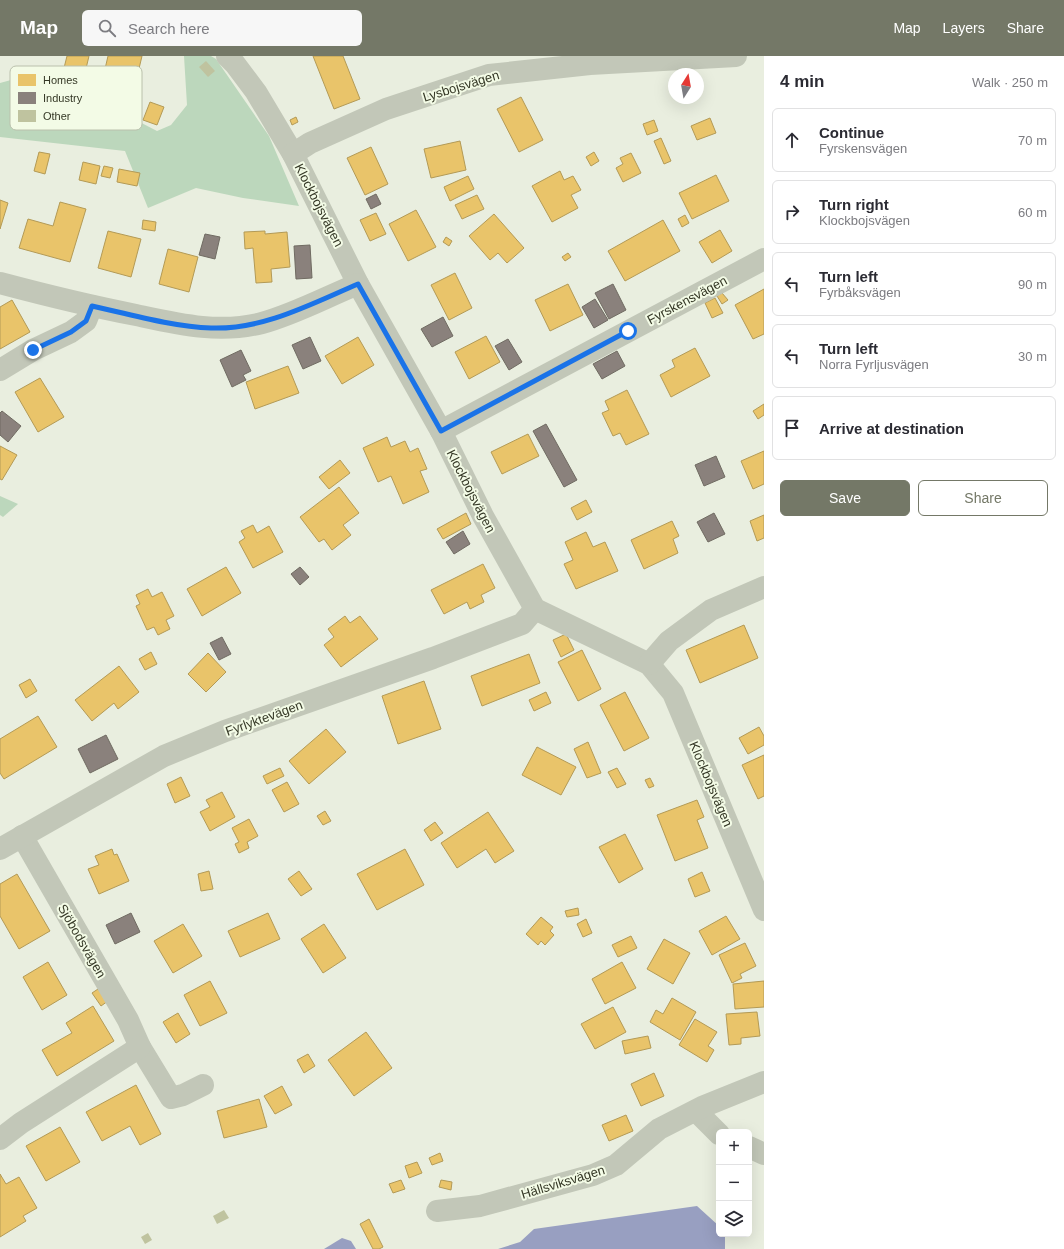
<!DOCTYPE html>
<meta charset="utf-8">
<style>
body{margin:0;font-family:Helvetica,sans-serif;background:#f7f7f7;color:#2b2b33}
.controls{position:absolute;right:12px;bottom:12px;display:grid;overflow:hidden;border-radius:6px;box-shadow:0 4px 16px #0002}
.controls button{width:36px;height:36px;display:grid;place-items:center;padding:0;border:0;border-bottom:1px solid #e1e1e2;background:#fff;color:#2b2b33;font:20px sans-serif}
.compass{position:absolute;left:668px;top:12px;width:36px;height:36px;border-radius:50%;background:#fff;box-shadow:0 4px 16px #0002;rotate:11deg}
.stop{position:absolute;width:12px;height:12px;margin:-9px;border:3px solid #1a73e8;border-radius:50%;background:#fff}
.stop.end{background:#1a73e8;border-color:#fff;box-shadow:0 1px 4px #0008}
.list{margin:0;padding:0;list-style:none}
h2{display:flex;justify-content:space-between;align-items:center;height:52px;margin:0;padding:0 16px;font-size:17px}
h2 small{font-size:13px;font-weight:400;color:#7c7c81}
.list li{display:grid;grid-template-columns:26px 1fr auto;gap:12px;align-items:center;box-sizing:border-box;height:64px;margin:0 8px 8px;padding:0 8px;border:1px solid #e1e1e2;border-radius:6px}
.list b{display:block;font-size:15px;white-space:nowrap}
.list p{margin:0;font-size:13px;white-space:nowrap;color:#7c7c81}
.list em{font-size:13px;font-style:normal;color:#7c7c81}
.actions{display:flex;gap:8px;padding:12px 16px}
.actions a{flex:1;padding:9px 0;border:1px solid #747867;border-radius:6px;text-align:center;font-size:14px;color:#747867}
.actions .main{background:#747867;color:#fff}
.icon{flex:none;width:22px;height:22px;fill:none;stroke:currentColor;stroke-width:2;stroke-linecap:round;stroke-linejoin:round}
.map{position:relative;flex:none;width:764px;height:1193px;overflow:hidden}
header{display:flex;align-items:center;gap:24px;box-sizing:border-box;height:56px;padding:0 20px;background:#747867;color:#fff}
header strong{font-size:19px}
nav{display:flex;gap:22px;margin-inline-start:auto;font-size:14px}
.search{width:280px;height:36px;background:#f7f7f7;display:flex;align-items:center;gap:10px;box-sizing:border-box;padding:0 14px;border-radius:6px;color:#7c7c81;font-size:15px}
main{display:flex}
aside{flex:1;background:#fff}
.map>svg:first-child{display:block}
.green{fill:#bcd7bc}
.water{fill:#989fc1}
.homes{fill:#e9c46a;stroke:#b39a56}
.industry{fill:#8a817c;stroke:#706b62}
.building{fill:#bfc39f}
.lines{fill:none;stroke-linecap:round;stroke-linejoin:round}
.street{stroke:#c2c7b8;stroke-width:22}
.route{stroke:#1a73e8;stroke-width:5}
.labels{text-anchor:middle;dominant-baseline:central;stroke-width:4;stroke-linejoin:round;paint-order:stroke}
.street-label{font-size:13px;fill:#353826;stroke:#f3fbe6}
.key{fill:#f3fbe6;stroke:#bac0ac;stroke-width:1}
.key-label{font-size:11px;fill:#353826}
</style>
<header>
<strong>Map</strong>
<div class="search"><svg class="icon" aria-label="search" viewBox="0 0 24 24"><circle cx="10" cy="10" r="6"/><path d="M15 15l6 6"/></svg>Search here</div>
<nav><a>Map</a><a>Layers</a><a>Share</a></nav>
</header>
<main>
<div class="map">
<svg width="764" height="1193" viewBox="0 0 764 1193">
<rect width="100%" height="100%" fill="#e9eedf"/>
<g class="green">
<path d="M184,0H211L216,3L269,80L299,150L243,142L196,132L148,152L125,95L0,81V27L22,21L52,33L85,43L130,61L157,75L171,69L187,49Z"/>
<path d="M0,440L18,448L3,461L0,459Z"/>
</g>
<g class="water">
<path d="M697,1150L719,1170V1178H725V1193H498L520,1186L534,1173Z"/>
<path d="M342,1182L351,1185L356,1193H324Z"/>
</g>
<g class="homes">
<path d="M67,0H89L84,21L63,16Z"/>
<path d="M108,0H142L137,21L105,13Z"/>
<path d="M313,0H343L360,43L334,53Z"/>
<path d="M521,41L543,84L519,96L497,53Z"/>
<path d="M150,46L164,51L157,69L143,64Z"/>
<path d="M296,61L298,66L292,69L290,64Z"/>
<path d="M710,62L716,77L697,84L691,70Z"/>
<path d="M654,64L658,75L647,79L643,68Z"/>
<path d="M661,82L671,105L664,108L654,85Z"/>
<path d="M460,85L466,114L431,122L424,93Z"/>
<path d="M371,91L388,128L365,139L347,102Z"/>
<path d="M39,96L50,98L45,118L34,115Z"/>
<path d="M594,96L599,105L591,110L586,101Z"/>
<path d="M631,97L641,117L623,126L616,112L623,108L620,102Z"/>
<path d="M83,106L100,110L96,128L79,124Z"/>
<path d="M104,110L113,112L110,122L101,120Z"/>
<path d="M119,113L140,117L137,130L117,126Z"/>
<path d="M560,115L564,124L573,120L581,134L571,139L578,152L552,166L532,130Z"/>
<path d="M716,119L729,145L692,163L679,137Z"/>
<path d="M468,120L474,133L450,145L444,131Z"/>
<path d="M477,139L484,153L462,163L455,149Z"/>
<path d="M0,144L8,147L0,173Z"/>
<path d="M60,146L86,153L70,206L19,192L28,163L53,170Z"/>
<path d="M416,154L436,191L408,205L389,168Z"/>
<path d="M376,157L386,178L370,185L360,164Z"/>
<path d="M494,158L524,192L507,207L498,197L490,204L469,180Z"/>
<path d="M685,159L689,167L682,171L678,163Z"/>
<path d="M143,164L156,166L155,175L142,173Z"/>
<path d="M663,164L680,195L625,225L608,195Z"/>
<path d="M720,174L732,195L712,207L699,186Z"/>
<path d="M108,175L141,183L131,221L98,212Z"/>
<path d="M265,175V178L287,176L290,211L271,213L272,226L256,227L253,192L245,193L244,176Z"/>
<path d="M446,181L452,185L449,190L443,186Z"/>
<path d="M168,193L198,201L189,236L159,228Z"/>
<path d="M568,197L571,201L565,205L562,201Z"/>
<path d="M455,217L472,252L449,264L431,229Z"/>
<path d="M568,228L583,259L550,275L535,244Z"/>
<path d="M764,233V278L753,283L735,249Z"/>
<path d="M722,237L728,244L722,248L717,240Z"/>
<path d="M715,242L723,257L712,262L705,247Z"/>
<path d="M12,244L30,276L0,293V251Z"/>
<path d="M486,280L500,306L469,323L455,296Z"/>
<path d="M358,281L374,309L342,328L325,300Z"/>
<path d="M695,292L710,320L671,341L660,319L675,311L672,304Z"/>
<path d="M288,310L299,337L255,353L246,326Z"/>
<path d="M40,322L64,361L38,376L15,336Z"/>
<path d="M627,334L649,378L626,389L620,377L613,380L602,357L609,354L605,345Z"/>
<path d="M764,348V359L758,363L753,355Z"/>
<path d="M528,378L539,400L502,418L491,396Z"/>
<path d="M387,381L391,391L405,385L410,396L418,392L427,413L420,415L429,436L403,448L391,420L378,426L363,392Z"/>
<path d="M0,390L17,399L2,424L0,423Z"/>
<path d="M764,395V428L753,433L741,405Z"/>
<path d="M340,404L350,417L329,433L319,421Z"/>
<path d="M339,431L359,457L343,469L351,479L332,494L324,483L319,486L300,461Z"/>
<path d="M586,444L592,456L577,464L571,452Z"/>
<path d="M466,457L471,468L443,483L437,473Z"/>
<path d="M764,459V482L757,485L750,465Z"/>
<path d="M672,465L679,480L673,483L678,497L644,513L631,484Z"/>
<path d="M253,469L257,477L269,470L283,496L253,512L239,486L245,482L241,475Z"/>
<path d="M586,476L593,491L605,486L618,515L576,533L564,508L573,504L565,486Z"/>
<path d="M483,508L495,532L481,539L484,546L470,553L467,546L444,558L431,534Z"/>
<path d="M226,511L241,537L202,560L187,533Z"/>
<path d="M148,533L152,541L162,536L174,560L166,564L170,573L158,579L154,571L147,574L136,550L140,548L136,539Z"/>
<path d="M345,560L350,567L360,560L378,583L341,611L324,589L334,581L328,573Z"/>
<path d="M744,569L758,602L700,627L686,594Z"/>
<path d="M566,578L574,594L561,601L553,584Z"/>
<path d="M582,594L601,633L578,645L558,606Z"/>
<path d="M151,596L157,608L145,614L139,603Z"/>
<path d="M208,597L226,616L206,636L188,618Z"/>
<path d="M529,598L540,627L482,650L471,620Z"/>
<path d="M119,610L139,636L118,653L114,647L92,665L75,644Z"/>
<path d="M30,623L37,635L26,642L19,629Z"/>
<path d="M424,625L441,673L398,688L382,640Z"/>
<path d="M546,636L551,647L534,655L529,644Z"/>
<path d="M625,636L649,682L624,695L600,649Z"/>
<path d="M38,660L57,691L4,723L0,717V683Z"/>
<path d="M759,671L764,680V689L748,698L739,682Z"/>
<path d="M326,673L346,696L309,728L289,705Z"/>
<path d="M588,686L601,717L587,722L574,693Z"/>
<path d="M537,691L576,711L561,739L522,719Z"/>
<path d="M764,699V740L758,743L742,709Z"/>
<path d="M280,712L284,720L267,728L263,720Z"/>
<path d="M617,712L626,728L617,732L608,716Z"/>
<path d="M181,721L190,740L175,747L167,728Z"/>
<path d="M650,722L654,730L649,732L645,724Z"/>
<path d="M287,726L299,748L284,756L272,734Z"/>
<path d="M222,736L235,761L210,775L200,756L210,751L206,744Z"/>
<path d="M697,744L704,761L697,764L708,792L675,805L657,759Z"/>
<path d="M325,755L331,765L323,769L317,760Z"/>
<path d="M488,756L514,795L495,807L486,793L457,812L441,787Z"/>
<path d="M249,763L258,780L247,786L249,792L239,797L235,788L239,786L232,772Z"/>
<path d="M435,766L443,777L431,785L424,774Z"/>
<path d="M625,778L643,813L619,827L599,791Z"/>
<path d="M112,793L114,799L117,798L129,825L99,838L88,813L99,809L95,800Z"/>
<path d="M405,793L424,829L377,854L357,818Z"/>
<path d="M209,815L213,833L201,835L198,818Z"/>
<path d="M299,815L312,833L301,840L288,823Z"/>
<path d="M702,816L710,835L695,841L688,823Z"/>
<path d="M17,818L50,875L19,893L0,860V828Z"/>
<path d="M578,852L579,859L567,861L565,855Z"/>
<path d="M268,857L280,883L240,901L228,875Z"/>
<path d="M726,860L740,883L712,899L699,875Z"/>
<path d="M541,861L553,871L550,875L554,879L545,889L541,885L538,889L526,878Z"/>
<path d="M586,863L592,877L583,881L577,868Z"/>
<path d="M183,868L202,900L173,917L154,885Z"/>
<path d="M324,868L346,902L323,917L301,883Z"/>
<path d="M631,880L637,892L618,901L612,889Z"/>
<path d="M664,883L690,897L673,928L647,913Z"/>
<path d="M745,887L756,910L740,918L742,922L732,927L719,899Z"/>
<path d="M48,906L67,939L42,954L23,921Z"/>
<path d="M622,906L636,932L605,948L592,923Z"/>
<path d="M210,925L227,957L200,970L184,939Z"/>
<path d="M764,925V951L735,953L733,928Z"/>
<path d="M98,933L108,945L101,950L92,937Z"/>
<path d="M672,942L696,956L680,984L650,966L656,954L663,958Z"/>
<path d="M93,950L114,985L57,1020L42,994L72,977L66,967Z"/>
<path d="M613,951L626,976L595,993L581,968Z"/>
<path d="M757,956L760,980L741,982V988L729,989L726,958Z"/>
<path d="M178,957L190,978L176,987L163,966Z"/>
<path d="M695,963L717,976L708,990L714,994L707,1006L679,989Z"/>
<path d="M366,976L392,1012L354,1040L328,1004Z"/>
<path d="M648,980L651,992L625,998L622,985Z"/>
<path d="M308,998L315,1010L304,1017L297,1004Z"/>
<path d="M654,1017L664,1040L641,1050L631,1028Z"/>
<path d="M136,1029L161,1078L140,1089L130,1070L102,1085L86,1056Z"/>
<path d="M282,1030L292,1049L275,1058L264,1040Z"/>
<path d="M259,1043L267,1071L224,1082L217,1055Z"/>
<path d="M626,1059L633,1075L609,1085L602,1069Z"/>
<path d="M60,1071L80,1106L46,1125L26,1090Z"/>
<path d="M440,1097L443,1105L432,1109L429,1102Z"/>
<path d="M417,1106L422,1117L409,1122L405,1110Z"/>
<path d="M0,1118L6,1128L19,1121L37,1152L23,1160L26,1165L0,1181Z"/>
<path d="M401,1124L405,1133L393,1137L389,1128Z"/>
<path d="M441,1124L452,1126L451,1134L439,1131Z"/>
<path d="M369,1163L383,1191L379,1193H373L360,1168Z"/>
</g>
<g class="industry">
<path d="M376,138L381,148L371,153L366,143Z"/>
<path d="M205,178L220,181L215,203L199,199Z"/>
<path d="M310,189L312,222L296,223L294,190Z"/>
<path d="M613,228L626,254L609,263L595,237Z"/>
<path d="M595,243L608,264L594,272L582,251Z"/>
<path d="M443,261L453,280L432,291L421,273Z"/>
<path d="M310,281L321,305L303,313L292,289Z"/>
<path d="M508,283L522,306L509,314L495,290Z"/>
<path d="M241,294L251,315L243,319L246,324L232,331L220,304Z"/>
<path d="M617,295L625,310L602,323L593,308Z"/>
<path d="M2,355L21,370L8,386L0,379V357Z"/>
<path d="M546,368L577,424L564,431L533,375Z"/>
<path d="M716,400L725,421L704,430L695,409Z"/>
<path d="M714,457L725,478L708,486L697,466Z"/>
<path d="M463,475L470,488L454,498L446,486Z"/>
<path d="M300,511L309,521L300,529L291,518Z"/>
<path d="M222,581L231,598L219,604L210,587Z"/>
<path d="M106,679L118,703L90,717L78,693Z"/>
<path d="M131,857L140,876L115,888L106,869Z"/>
</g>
<g class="building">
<path d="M206,5L215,15L208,21L199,11Z"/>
<path d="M224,1154L229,1162L217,1168L213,1160Z"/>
<path d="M148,1177L152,1184L145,1188L141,1181Z"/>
</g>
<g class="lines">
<g class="street">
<path d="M227,0L235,8L256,36L293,98L358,228L441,375L483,460L535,553L649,608L673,637L764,854"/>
<path d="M293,98L310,87L386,53L489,19L590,8L736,0"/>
<path d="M0,227C45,239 90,250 136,259C178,268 219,278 262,267C295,258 326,241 358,228"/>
<path d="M0,314L33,294L71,276L86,265L92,250"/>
<path d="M441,375L764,203"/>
<path d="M649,608L669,585L711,554L764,531"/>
<path d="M22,780L128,964L140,991L171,1042L183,1039L203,1029"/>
<path d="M0,793L164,700L225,675L433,602L522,568L535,553"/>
<path d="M696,1055L719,1078"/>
<path d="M0,1083L21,1067L140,991"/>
<path d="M749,1091L764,1098"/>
<path d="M437,1155L480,1150L593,1119L616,1109L659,1073L702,1051L764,1026"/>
</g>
</g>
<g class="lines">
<path class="route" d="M33,294L71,276L86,265L92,250C128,258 174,271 211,272C263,274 311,248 358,228L441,375L628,275"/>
</g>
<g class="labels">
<g class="street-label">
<text transform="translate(461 30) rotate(-17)">Lysbojsvägen</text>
<text transform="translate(319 149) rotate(63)">Klockbojsvägen</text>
<text transform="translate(687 244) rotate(-28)">Fyrskensvägen</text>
<text transform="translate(471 435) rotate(63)">Klockbojsvägen</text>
<text transform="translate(264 662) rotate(-20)">Fyrlyktevägen</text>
<text transform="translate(711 728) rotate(67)">Klockbojsvägen</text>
<text transform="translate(82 885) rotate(60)">Sjöbodsvägen</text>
<text transform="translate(563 1126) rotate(-17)">Hällsviksvägen</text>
</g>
</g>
<rect x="10" y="10" width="132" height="64" rx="6" class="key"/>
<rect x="18" y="18" width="18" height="12" fill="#e9c46a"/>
<rect x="18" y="36" width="18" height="12" fill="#8a817c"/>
<rect x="18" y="54" width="18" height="12" fill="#bfc39f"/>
<g class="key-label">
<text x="43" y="28">Homes</text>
<text x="43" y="46">Industry</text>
<text x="43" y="64">Other</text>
</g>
</svg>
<div class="controls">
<button>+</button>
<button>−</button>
<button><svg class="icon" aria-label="layers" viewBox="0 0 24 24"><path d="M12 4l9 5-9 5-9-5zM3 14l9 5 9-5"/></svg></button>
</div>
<svg class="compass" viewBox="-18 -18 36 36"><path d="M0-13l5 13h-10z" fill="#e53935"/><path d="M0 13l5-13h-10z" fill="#7c7c81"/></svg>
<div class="stop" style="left:628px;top:275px"></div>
<div class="stop end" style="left:33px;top:294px"></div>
</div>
<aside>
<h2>4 min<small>Walk · 250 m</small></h2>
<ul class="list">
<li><svg class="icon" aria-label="ahead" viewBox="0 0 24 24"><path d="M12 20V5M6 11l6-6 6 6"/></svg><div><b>Continue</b><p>Fyrskensvägen</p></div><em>70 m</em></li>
<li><svg class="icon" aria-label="right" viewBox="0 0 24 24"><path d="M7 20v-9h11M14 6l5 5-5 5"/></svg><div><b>Turn right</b><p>Klockbojsvägen</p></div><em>60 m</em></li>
<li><svg class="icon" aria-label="left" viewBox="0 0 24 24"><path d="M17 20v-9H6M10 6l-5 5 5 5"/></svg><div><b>Turn left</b><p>Fyrbåksvägen</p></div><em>90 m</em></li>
<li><svg class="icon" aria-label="left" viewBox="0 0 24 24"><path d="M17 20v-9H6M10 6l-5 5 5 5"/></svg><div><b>Turn left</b><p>Norra Fyrljusvägen</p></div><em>30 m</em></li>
<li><svg class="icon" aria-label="arrive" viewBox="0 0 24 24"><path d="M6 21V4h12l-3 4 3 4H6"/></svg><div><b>Arrive at destination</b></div></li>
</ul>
<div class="actions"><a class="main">Save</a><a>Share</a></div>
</aside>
</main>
